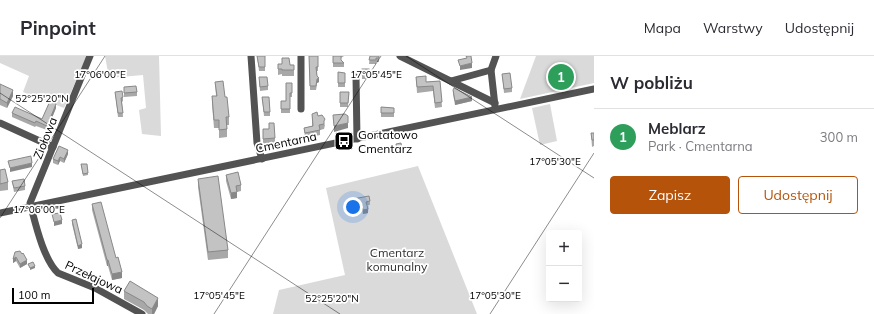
<!DOCTYPE html>
<html lang="pl">
<meta charset="utf-8">
<style>
body{margin:0;font-family:Mulish,sans-serif;background:#f7f7f7;color:#2b2b33}
.controls{position:absolute;right:12px;bottom:12px;display:grid;overflow:hidden;border-radius:4px;box-shadow:0 4px 16px #0002}
.controls button{width:36px;height:36px;display:grid;place-items:center;padding:0;border:0;border-bottom:1px solid #e1e1e2;background:#fff;color:#2b2b33;font:20px sans-serif}
.scale{position:absolute;left:12px;bottom:10px;width:82px;box-sizing:border-box;padding-left:4px;border:2px solid #000;border-top:0;font-size:11px;line-height:14px;white-space:nowrap;color:#000;-webkit-text-stroke:3px #fff;paint-order:stroke}
.you{position:absolute;left:353px;top:151px;width:14px;height:14px;margin:-10px;border:3px solid #fff;border-radius:50%;background:#1a73e8;box-shadow:0 0 0 6px #1a73e833}
.badge{display:grid;place-items:center;width:26px;height:26px;border-radius:50%;background:#b45309;color:#fff;font-size:13px;font-weight:700}
.pin{position:absolute;translate:-50% -50%;border:2px solid #fff;box-shadow:0 1px 4px #0006}
.list{margin:0;padding:0;list-style:none}
h2{display:flex;justify-content:space-between;align-items:center;height:52px;margin:0;padding:0 16px;font-size:17px}
h2 small{font-size:13px;font-weight:400;color:#7c7c81}
.list li{display:grid;grid-template-columns:26px 1fr auto;gap:12px;align-items:center;box-sizing:border-box;height:56px;padding:0 16px;border-top:1px solid #e1e1e2}
.list b{display:block;font-size:15px;white-space:nowrap}
.list p{margin:0;font-size:13px;white-space:nowrap;color:#7c7c81}
.list em{font-size:13px;font-style:normal;color:#7c7c81}
.actions{display:flex;gap:8px;padding:12px 16px}
.actions a{flex:1;padding:9px 0;border:1px solid #b45309;border-radius:4px;text-align:center;font-size:14px;color:#b45309}
.actions .main{background:#b45309;color:#fff}
.map{position:relative;flex:none;width:594px;height:258px;overflow:hidden}
header{display:flex;align-items:center;gap:24px;box-sizing:border-box;height:56px;padding:0 20px;background:#fff;border-bottom:1px solid #e1e1e2}
header strong{font-size:19px}
nav{display:flex;gap:22px;margin-inline-start:auto;font-size:14px}
main{display:flex}
aside{flex:1;background:#fff}
.map>svg:first-child{display:block}
.green{fill:#dadada}
.lines{fill:none;stroke-linecap:round;stroke-linejoin:round}
.minor{stroke:#535353;stroke-width:7}
.wall{fill:#a8a8a8}
.shaded-wall{fill:#888}
.building{fill:#c3c3c3;stroke:#888}
.ticks{fill:none;stroke:#000;stroke-width:1;stroke-opacity:0.45}
.labels{text-anchor:middle;dominant-baseline:central;stroke-width:3.5;stroke-linejoin:round;paint-order:stroke}
.poi-label{font-size:12px;fill:#000;stroke:#fff;text-anchor:start}
.street-label{font-size:12px;fill:#000;stroke:#fff}
.park-label{font-size:12px;fill:#313131;stroke:#fff}
.ticks-label{font-size:10px;text-anchor:middle;fill:#000;stroke:#fff;stroke-width:3.5;stroke-linejoin:round;paint-order:stroke}
</style>
<header>
<strong>Pinpoint</strong>
<nav><a>Mapa</a><a>Warstwy</a><a>Udostępnij</a></nav>
</header>
<main>
<div class="map">
<svg width="594" height="258" viewBox="0 0 594 258">
<rect width="100%" height="100%" fill="#fff"/>
<g class="green">
<path d="M0,0H87L64,52L23,36L29,20L0,7Z"/>
<path d="M105,0H159L161,80L142,78L139,54L146,52L143,19L109,22Z"/>
<path d="M536,0H594V27L520,43Z"/>
<path d="M550,48L557,85L540,89L532,52Z"/>
<path d="M418,110L477,258H273L279,234L345,219L326,132Z"/>
</g>
<g class="lines">
<g class="minor">
<path d="M90,0L30,147L31,151C36,170 44,204 58,217L95,232L142,258"/>
<path d="M251,0L257,87L262,103"/>
<path d="M301,0V53"/>
<path d="M400,0L495,47"/>
<path d="M491,14L495,50"/>
<path d="M356,21L357,83"/>
<path d="M451,25L491,14L496,0"/>
<path d="M0,67L53,91"/>
<path d="M0,157L594,33"/>
</g>
</g>
<g class="wall">
<path d="M257,0H265V15H259Z"/>
<path d="M309,0H318V15H317V20L319,26L317,27L316,34H310Z"/>
<path d="M333,0H344L341,2V4L344,7V11H333Z"/>
<path d="M370,0H379V6H376V8H369Z"/>
<path d="M278,8L294,9V20H282V18L278,19Z"/>
<rect x="362" y="13" width="7" height="10"/>
<path d="M345,17V31H338V27Z"/>
<path d="M502,18L512,32V36L504,37Z"/>
<path d="M416,21L426,26L440,25L442,51L435,52L433,35L417,37Z"/>
<path d="M259,25L268,30V34L260,35Z"/>
<path d="M215,26L225,41L229,61V69H227V81L219,82V72H214L212,48V40H216Z"/>
<path d="M292,27V41H290V57H281V45H286Z"/>
<path d="M0,28L13,40L7,52L0,49Z"/>
<path d="M124,31L137,36V40L124,41Z"/>
<path d="M453,34L472,45L455,49L453,38Z"/>
<path d="M115,36L123,41V45L122,46L123,61H118Z"/>
<path d="M349,36L348,51H340V47Z"/>
<path d="M262,41L270,56V60H264Z"/>
<path d="M381,51L394,52V61H381Z"/>
<path d="M56,52L47,74L36,70L35,71L12,61V57L42,63Z"/>
<path d="M312,58L318,60L325,69L324,73L320,74V79L305,82L304,72L312,70Z"/>
<path d="M269,67L275,82V88H263V73H269Z"/>
<path d="M591,77H594V90L592,91Z"/>
<path d="M396,88L402,93V95L397,96Z"/>
<path d="M68,98L64,107L60,105L58,109L53,107V103Z"/>
<path d="M81,108L88,117V119L83,120Z"/>
<path d="M0,114L8,126V134L0,135Z"/>
<path d="M226,119L241,129V135L237,136V142L231,143L226,125Z"/>
<path d="M198,123L228,194V202L208,204L198,131Z"/>
<path d="M12,125L25,130V134L14,136Z"/>
<path d="M353,143L370,145V149H367L368,157L363,158L361,150L354,152Z"/>
<path d="M92,148L122,222L112,224L108,210H107L92,154Z"/>
<path d="M72,164L82,192L78,193L72,168Z"/>
<path d="M22,198L27,208L20,212L16,205L13,207V203Z"/>
<path d="M124,235L158,250L154,258H148L144,254L124,243Z"/>
</g>
<g class="shaded-wall">
<path d="M472,7V12L460,14V10Z"/>
<path d="M319,22V26L317,27L316,34L317,23Z"/>
<path d="M13,34V40L7,52V47Z"/>
<path d="M472,41V45L455,49V45Z"/>
<path d="M56,48V52L47,74V70Z"/>
<path d="M348,67V72L334,76V70Z"/>
<path d="M68,94V98L64,107V103Z"/>
<path d="M60,101V105L58,109V105Z"/>
<path d="M32,107V111L10,116V112Z"/>
<path d="M237,136V142L231,143V137Z"/>
<path d="M361,146V150L354,152V148Z"/>
<path d="M368,153V157L363,158V154Z"/>
<path d="M62,164V168L54,170V166Z"/>
<path d="M82,188V192L78,193V190Z"/>
<path d="M16,201V205L13,207V203Z"/>
<path d="M27,204V208L20,212V208Z"/>
<rect x="107" y="204" width="1" height="6"/>
<path d="M35,210V212L30,214V212Z"/>
<path d="M122,216V222L112,224V218Z"/>
<path d="M158,242V250L154,258H152V253Z"/>
</g>
<g class="building">
<path d="M257,0H265V11H259Z"/>
<path d="M309,0H318V11H316L317,20L319,22L317,23L316,30H310Z"/>
<path d="M333,0H341V4L344,7H333Z"/>
<path d="M370,0H379V2H376V4H369Z"/>
<path d="M466,0H471L472,7L460,10L458,4L467,2Z"/>
<path d="M282,2H289L290,9H294V14H282V13H278V8H282Z"/>
<rect x="362" y="13" width="7" height="6"/>
<path d="M338,16L345,17V27H338Z"/>
<path d="M510,17L512,32L504,33L502,18Z"/>
<path d="M426,20V26L440,25L442,46L435,47L433,30L417,31L416,21Z"/>
<path d="M259,21H267L268,30L260,31Z"/>
<path d="M223,25L225,41H227L229,61H226L227,73L219,74V64H214L212,40H217L215,26Z"/>
<path d="M286,27H292V37H290V53H281V45H286Z"/>
<path d="M0,28L13,34L7,47L0,43Z"/>
<path d="M136,30L137,36L124,37V31Z"/>
<path d="M454,32L472,41L455,45L453,34Z"/>
<path d="M122,35L123,41L121,42L123,57H118L115,36Z"/>
<path d="M340,36H349L348,47H340Z"/>
<path d="M262,41H269L270,56H264Z"/>
<path d="M50,45L56,48L47,70L36,65L35,67L12,57L15,51L42,63Z"/>
<path d="M381,51L394,52V57H381Z"/>
<path d="M317,56L318,60L322,59L325,63L324,65V68L319,69L320,74L305,77L304,72L313,70L312,58Z"/>
<path d="M345,58L348,60V67L334,70L333,59Z"/>
<path d="M269,67H274L275,82L263,83V73H269Z"/>
<path d="M591,77H594V84H592Z"/>
<path d="M401,87L402,93L397,94L396,88Z"/>
<path d="M59,90L68,94L64,103L60,101L58,105L53,103Z"/>
<path d="M31,100L32,107L10,112L8,105Z"/>
<path d="M81,108H87L88,117L83,118Z"/>
<path d="M5,113L8,126L0,128V114Z"/>
<path d="M238,116L241,129L236,130L237,136L231,137L226,119Z"/>
<path d="M218,120L228,194L208,196L198,123Z"/>
<path d="M24,123L25,130L14,132L12,125Z"/>
<path d="M369,140L370,145L366,146L368,153L363,154L361,146L354,148L353,143Z"/>
<path d="M101,146L116,202L118,201L122,216L112,218L108,204H107L92,148Z"/>
<path d="M60,157L62,164L54,166L52,158Z"/>
<path d="M76,163L82,188L78,190L72,164Z"/>
<path d="M20,195L22,198L23,197L27,204L20,208L16,201L13,203L15,196Z"/>
<path d="M33,206L35,210L30,212L28,208Z"/>
<path d="M130,225L158,242L152,253L147,250L144,246L124,235Z"/>
</g>
<path class="ticks" d="M406,0L594,122M0,37L340,258M0,162L105,0M214,258L381,0M490,258L594,97"/>
<defs>
<g id="bus-square" transform="scale(1)"><rect x="-9" y="-9" width="18" height="18" rx="4" fill="#000" stroke="#fff"/><path d="M-5-6H5V4H4V6H2V4H-2V6H-4V4H-5ZM-3.5-4V0h7V-4ZM-3.5 1.2v1.5H-2V1.2ZM2 1.2v1.5H3.5V1.2Z" fill="#fff"/></g>
</defs>
<g fill-rule="evenodd">
<use href="#bus-square" x="344" y="85"/>
</g>
<g class="labels">
<g class="poi-label">
<text x="358" y="78">Gortatowo<tspan x="358" dy="14">Cmentarz</tspan></text>
</g>
<g class="street-label">
<text transform="translate(45 82) rotate(-68)">Ziołowa</text>
<text transform="translate(286 86) rotate(-12)">Cmentarna</text>
<text transform="translate(94 221) rotate(25)">Przełajowa</text>
</g>
<g class="park-label">
<text x="397" y="196">Cmentarz<tspan x="397" dy="14">komunalny</tspan></text>
</g>
</g>
<g class="ticks-label">
<text x="376" y="22">17°05'45"E</text>
<text x="100" y="22">17°06'00"E</text>
<text x="42" y="46">52°25'20"N</text>
<text x="555" y="109">17°05'30"E</text>
<text x="39" y="157">17°06'00"E</text>
<text x="219" y="243">17°05'45"E</text>
<text x="495" y="243">17°05'30"E</text>
<text x="332" y="246">52°25'20"N</text>
</g>
</svg>
<div class="controls">
<button>+</button>
<button>−</button>
</div>
<div class="scale">100 m</div>
<div class="you"></div>
<div class="pin badge" style="left:561px;top:21px;background:#2e9e5b">1</div>
</div>
<aside>
<h2>W pobliżu<small></small></h2>
<ul class="list">
<li><span class="badge" style="background:#2e9e5b">1</span><div><b>Meblarz</b><p>Park · Cmentarna</p></div><em>300 m</em></li>
</ul>
<div class="actions"><a class="main">Zapisz</a><a>Udostępnij</a></div>
</aside>
</main>
